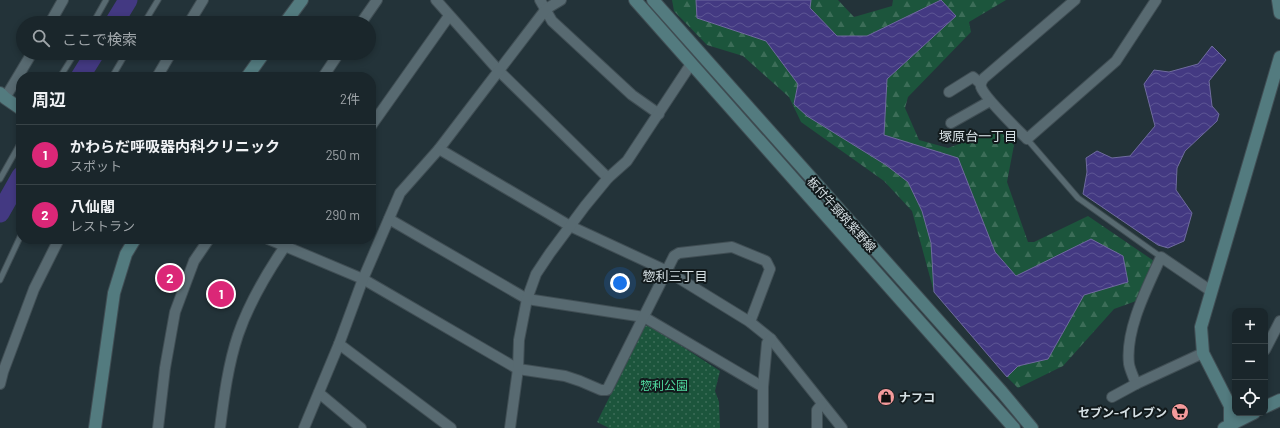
<!DOCTYPE html>
<html lang="ja">
<meta charset="utf-8">
<style>
body{margin:0;font-family:Barlow,"Noto Sans JP",sans-serif;background:#273237;color:#f1f3f6}
.controls{position:absolute;right:12px;bottom:12px;display:grid;overflow:hidden;border-radius:8px;box-shadow:0 2px 6px #0003}
.controls button{width:36px;height:36px;display:grid;place-items:center;padding:0;border:0;border-bottom:1px solid #384347;background:#1a262b;color:#f1f3f6;font:20px sans-serif}
.you{position:absolute;left:620px;top:283px;width:14px;height:14px;margin:-10px;border:3px solid #fff;border-radius:50%;background:#1a73e8;box-shadow:0 0 0 6px #1a73e833}
.badge{display:grid;place-items:center;width:26px;height:26px;border-radius:50%;background:#db2777;color:#fff;font-size:13px;font-weight:700}
.pin{position:absolute;translate:-50% -50%;border:2px solid #fff;box-shadow:0 1px 4px #0006}
.list{margin:0;padding:0;list-style:none}
h2{display:flex;justify-content:space-between;align-items:center;height:52px;margin:0;padding:0 16px;font-size:17px}
h2 small{font-size:13px;font-weight:400;color:#9fa5a9}
.list li{display:grid;grid-template-columns:26px 1fr auto;gap:12px;align-items:center;box-sizing:border-box;height:60px;padding:0 16px;border-top:1px solid #384347}
.list b{display:block;font-size:15px;white-space:nowrap}
.list p{margin:0;font-size:13px;white-space:nowrap;color:#9fa5a9}
.list em{font-size:13px;font-style:normal;color:#9fa5a9}
.icon{flex:none;width:22px;height:22px;fill:none;stroke:currentColor;stroke-width:2;stroke-linecap:round;stroke-linejoin:round}
.map{position:relative;flex:none;width:1280px;height:428px;overflow:hidden}
.search{position:absolute;background:#1a262b;box-shadow:0 2px 6px #0003;left:16px;top:16px;width:360px;height:44px;display:flex;align-items:center;gap:10px;box-sizing:border-box;padding:0 14px;border-radius:22px;color:#9fa5a9;font-size:15px}
.panel{position:absolute;background:#1a262b;box-shadow:0 2px 6px #0003;left:16px;top:72px;width:360px;height:172px;border-radius:16px}
.map>svg:first-child{display:block}
.grass{fill:url(#grass-dots)}
.forest{fill:url(#forest-firs)}
.water{fill:url(#water-waves);stroke:#6f6b9f}
.lines{fill:none;stroke-linecap:round;stroke-linejoin:round}
.river{stroke:#433982;stroke-width:19}
.lane-casing{stroke:#404e54;stroke-width:7}
.street-casing{stroke:#404e54;stroke-width:12}
.secondary-casing{stroke:#404e54;stroke-width:14}
.lane{stroke:#586a71;stroke-width:5}
.street{stroke:#586a71;stroke-width:10}
.secondary{stroke:#537b7f;stroke-width:12}
.labels{text-anchor:middle;dominant-baseline:central;stroke-width:4;stroke-linejoin:round;paint-order:stroke}
.street-label{font-size:12px;fill:#d6e0e4;stroke:#121a1c}
.park-label{font-size:12px;fill:#50dba0;stroke:#121a1c}
.poi-label{font-size:12px;font-weight:bold;fill:#d6e0e4;stroke:#121a1c;text-anchor:start}
.neighbourhood-label{font-size:13px;fill:#d6e0e4;stroke:#121a1c}
</style>
<div class="map">
<svg width="1280" height="428" viewBox="0 0 1280 428">
<defs>
<pattern id="grass-dots" width="8" height="8" patternUnits="userSpaceOnUse"><rect width="8" height="8" fill="#1c553c"/><path d="M2 2h.1M6 6h.1" fill="none" stroke="#3c6d58" stroke-width="1.8" stroke-linecap="round"/></pattern>
<pattern id="forest-firs" width="22" height="20" patternUnits="userSpaceOnUse"><rect width="22" height="20" fill="#1c553c"/><path d="M5 1l3.5 6h-7zM16 11l3.5 6h-7z" fill="#3c6d58"/></pattern>
<pattern id="water-waves" width="16" height="10" patternUnits="userSpaceOnUse"><rect width="16" height="10" fill="#433982"/><path d="M0 5q4-4 8 0t8 0" fill="none" stroke="#5d5594"/></pattern>
</defs>
<rect width="100%" height="100%" fill="#233339"/>
<path class="grass" d="M649,325L720,371L715,391L719,402L720,428H609L597,422L645,326Z"/>
<g class="forest">
<path d="M672,0H696L697,18L766,41L798,84L794,104L886,165L908,182L922,211L932,243L934,292L912,211L884,181L801,122L789,97L743,56L707,45L674,11Z"/>
<path d="M811,0H838L854,17L892,6L893,0H940L867,36H837L810,8Z"/>
<path d="M941,0H1006L969,22L971,32L908,97L905,108L919,140L948,148L999,130L1014,145L1007,182L1028,242H1034L1088,216L1154,261L1136,301L1114,309L1063,366L1018,388L1007,377L1018,366L1048,359L1084,295L1128,282L1091,239L1016,276L995,252L958,158L884,135L887,79L955,16Z"/>
</g>
<g class="water">
<path d="M696,0H811L810,8L837,36H867L941,0L956,16L887,79L884,135L958,158L995,252L1016,276L1091,239L1123,256L1128,282L1084,295L1048,359L1018,366L1007,377L934,292L931,243L922,211L908,182L886,165L807,116L794,104L798,84L766,41L697,18Z"/>
<path d="M1212,46L1226,60L1209,81L1212,106L1219,114L1217,121L1185,151L1177,168L1176,190L1192,213L1184,241L1168,248L1158,245L1083,194L1087,172L1086,158L1097,151L1112,158L1130,156L1155,126L1144,84L1154,70L1169,72L1198,64Z"/>
</g>
<g class="lines">
<g class="river">
<path d="M114,23L128,0"/>
<path d="M80,77L95,53"/>
<path d="M0,213L21,176"/>
</g>
<g class="lane-casing">
<g id="lane">
<path d="M93,23L106,0"/>
<path d="M144,23L158,0"/>
<path d="M60,77L75,53"/>
<path d="M112,77L126,53"/>
<path d="M1027,139L1078,198L1161,257"/>
<path d="M0,179L21,142"/>
<path d="M0,280L21,235"/>
</g>
</g>
<g class="street-casing">
<g id="street">
<path d="M436,0L499,71L608,178"/>
<path d="M540,0L552,21L632,95L659,114"/>
<path d="M1075,0L984,78C982,81 980,83 981,87C984,97 1017,129 1027,139L1116,61L1156,0"/>
<path d="M50,23L63,0"/>
<path d="M189,23L203,0"/>
<path d="M361,23L377,0"/>
<path d="M157,77L171,53"/>
<path d="M323,77L339,53"/>
<path d="M949,92L973,77L980,83"/>
<path d="M5,98L32,53"/>
<path d="M951,123L990,101"/>
<path d="M371,126L449,16"/>
<path d="M439,149L546,9L561,0"/>
<path d="M389,219L527,299L644,317L763,387"/>
<path d="M268,239L363,279L518,369L565,376L580,381L601,390H607L674,256L679,253L732,247L766,261L770,269L750,322"/>
<path d="M339,344L451,428"/>
<path d="M1265,350L1280,321"/>
<path d="M1203,353L1136,384C1134,378 1130,370 1129,364C1125,330 1147,288 1161,257L1211,291"/>
<path d="M0,384L3,372L34,289L59,239"/>
<path d="M319,393L361,428"/>
<path d="M1112,397L1136,384"/>
<path d="M158,428L165,368L175,312L194,261L209,239"/>
<path d="M220,428C224,397 228,365 238,335C250,300 269,269 290,239"/>
<path d="M304,428L339,344L363,279L400,193L439,149L570,226L667,271L750,322L771,339L842,428"/>
<path d="M510,428L518,369L519,340L527,299L536,274L550,253L585,206L608,178L627,161L691,64"/>
<path d="M763,428V387L767,343L771,339"/>
<path d="M817,428V410L822,404"/>
</g>
</g>
<g class="secondary-casing">
<g id="secondary">
<path d="M635,0L1014,428"/>
<path d="M653,0L1002,392L1032,428"/>
<path d="M1278,0L1280,13"/>
<path d="M285,23L302,0"/>
<path d="M247,77L264,53"/>
<path d="M0,93L5,98L21,109"/>
<path d="M1265,407L1280,400"/>
<path d="M1230,425V406L1203,353L1201,327L1280,57"/>
<path d="M95,428L114,293L126,254L135,239"/>
<path d="M1224,428L1254,413"/>
</g>
</g>
<use href="#lane" class="lane"/>
<use href="#street" class="street"/>
<use href="#secondary" class="secondary"/>
</g>
<defs>
<g id="shop-disc" transform="scale(0.9)"><circle r="9.5" fill="#f59b9c" stroke="#121a1c"/><path d="M-5-2.5h2.3a2.7 3.5 0 0 1 5.4 0H5L5.5 6h-11ZM-1.5-2.5h3a1.5 2.3 0 0 0-3 0Z" fill="#111"/></g>
<g id="supermarket-disc" transform="scale(0.9)"><circle r="9.5" fill="#f59b9c" stroke="#121a1c"/><path d="M-6-5.5h2.5l.6 2H6L4.5 2H-2.5L-4.4-4H-6ZM-1.5 3.2a1.3 1.3 0 1 0 .1 0ZM3 3.2a1.3 1.3 0 1 0 .1 0Z" fill="#111"/></g>
</defs>
<g fill-rule="evenodd">
<use href="#shop-disc" x="886" y="397"/>
<use href="#supermarket-disc" x="1180" y="412"/>
</g>
<g class="labels">
<g class="street-label">
<text transform="translate(842 214) rotate(48)">板付牛頸筑紫野線</text>
</g>
<g class="park-label">
<text x="664" y="385">惣利公園</text>
</g>
<g class="poi-label">
<text x="899" y="397">ナフコ</text>
<text x="1167" y="412" text-anchor="end">セブン-イレブン</text>
</g>
<g class="neighbourhood-label">
<text x="978" y="136">塚原台一丁目</text>
<text x="675" y="276">惣利三丁目</text>
</g>
</g>
</svg>
<div class="controls">
<button>+</button>
<button>−</button>
<button><svg class="icon" aria-label="locate" viewBox="0 0 24 24"><circle cx="12" cy="12" r="6"/><path d="M12 2v4M12 18v4M2 12h4M18 12h4"/></svg></button>
</div>
<div class="you"></div>
<div class="pin badge" style="left:221px;top:294px">1</div>
<div class="pin badge" style="left:170px;top:278px">2</div>
<div class="search"><svg class="icon" aria-label="search" viewBox="0 0 24 24"><circle cx="10" cy="10" r="6"/><path d="M15 15l6 6"/></svg>ここで検索</div>
<section class="panel">
<h2>周辺<small>2件</small></h2>
<ul class="list">
<li><span class="badge">1</span><div><b>かわらだ呼吸器内科クリニック</b><p>スポット</p></div><em>250 m</em></li>
<li><span class="badge">2</span><div><b>八仙閣</b><p>レストラン</p></div><em>290 m</em></li>
</ul>
</section>
</div>
